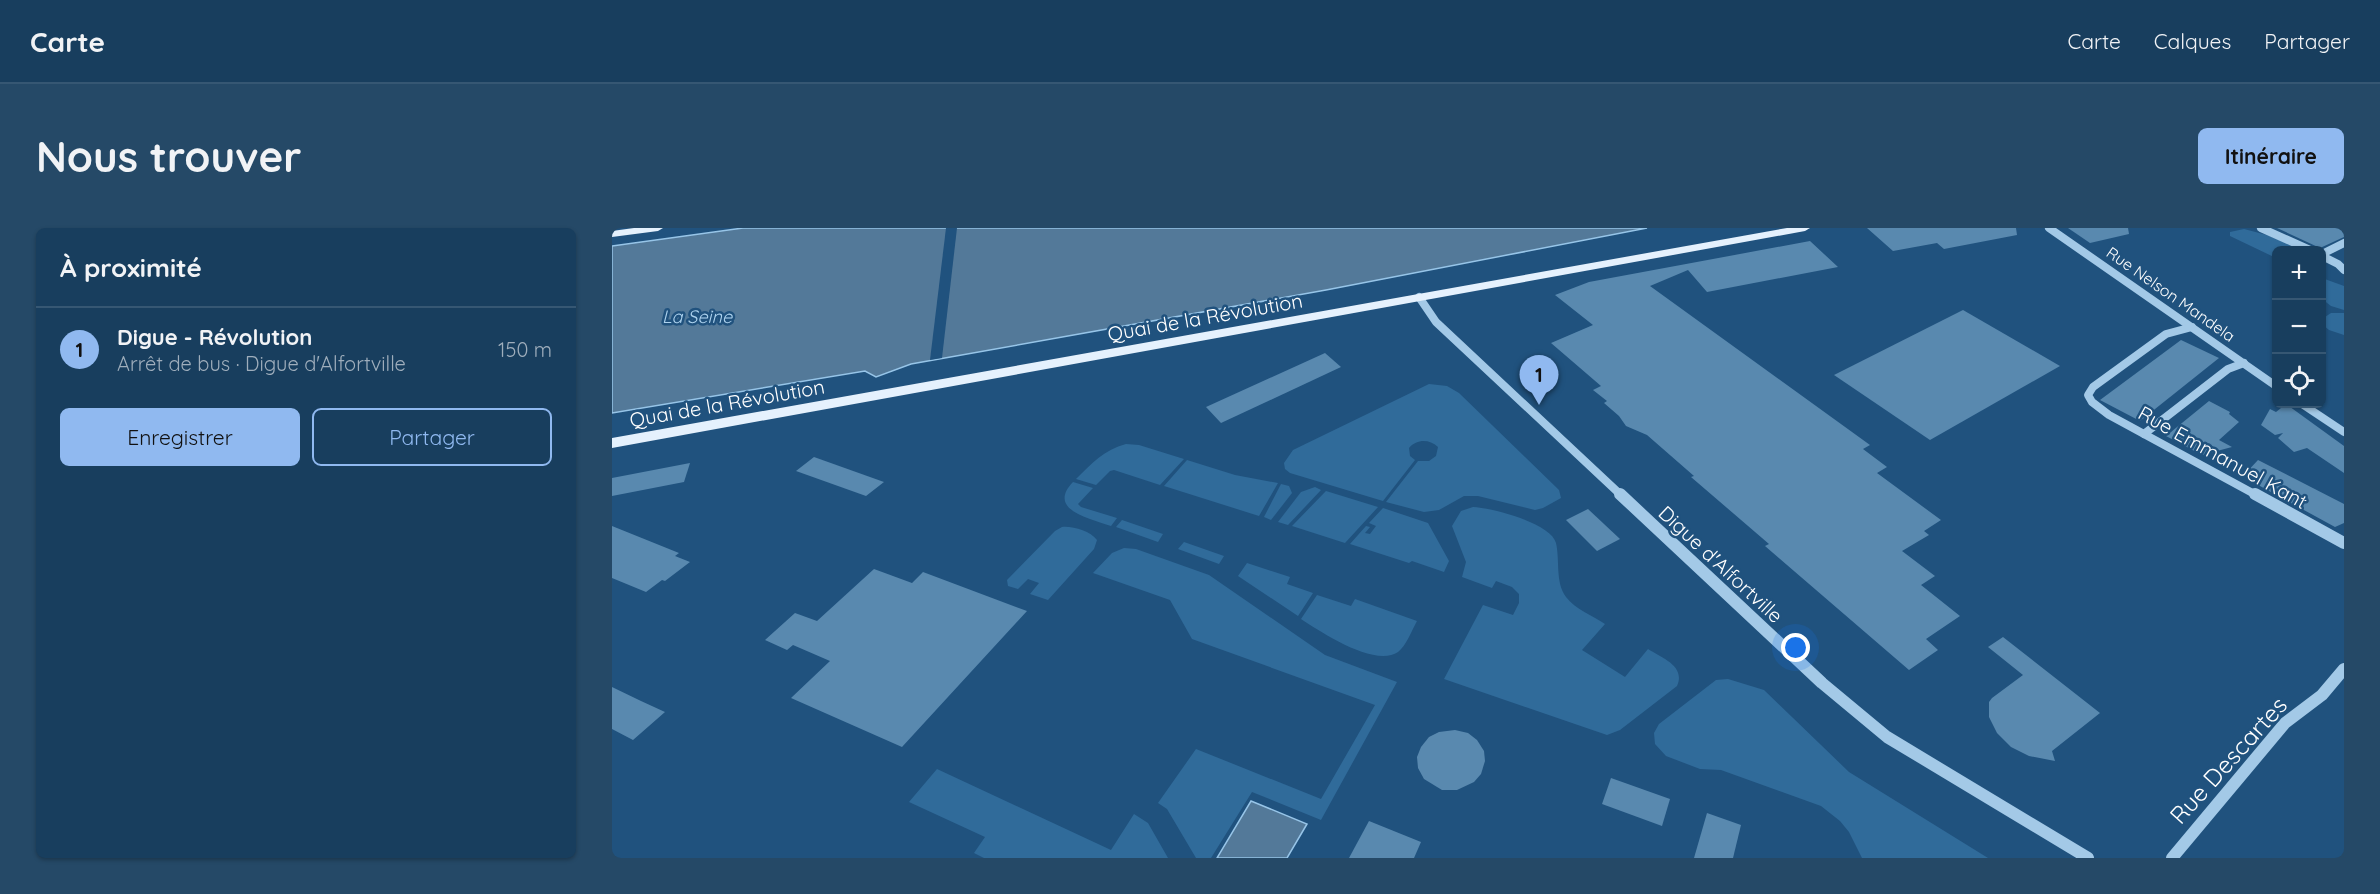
<!DOCTYPE html>
<html lang="fr">
<meta charset="utf-8">
<style>
body{margin:0;font-family:Quicksand,sans-serif;background:#254967;color:#f1f3f6}
.controls{position:absolute;right:18px;top:18px;display:grid;overflow:hidden;border-radius:9px;box-shadow:0 2px 4px #0004}
.controls button{width:54px;height:54px;display:grid;place-items:center;padding:0;border:0;border-bottom:2px solid #365773;background:#183e5e;color:#f1f3f6;font:30px sans-serif}
.you{position:absolute;left:1184px;top:420px;width:21px;height:21px;margin:-15px;border:4px solid #fff;border-radius:50%;background:#1a73e8;box-shadow:0 0 0 9px #1a73e833}
.badge{display:grid;place-items:center;width:39px;height:39px;border-radius:50%;background:#90b9f0;color:#111;font-size:20px;font-weight:700}
.pin{position:absolute;translate:-50% -50px;filter:drop-shadow(0 2px 3px #0008)}
.pin::after{content:'';position:absolute;top:32px;width:21px;height:18px;background:inherit;clip-path:polygon(0 0,100% 0,50% 100%)}
.list{margin:0;padding:0;list-style:none}
h2{display:flex;justify-content:space-between;align-items:center;height:78px;margin:0;padding:0 24px;font-size:26px}
h2 small{font-size:20px;font-weight:400;color:#9faebc}
.list li{display:grid;grid-template-columns:39px 1fr auto;gap:18px;align-items:center;box-sizing:border-box;height:84px;padding:0 24px;border-top:2px solid #365773}
.list b{display:block;font-size:22px;white-space:nowrap}
.list p{margin:0;font-size:20px;white-space:nowrap;color:#9faebc}
.list em{font-size:20px;font-style:normal;color:#9faebc}
.actions{display:flex;gap:12px;padding:18px 24px}
.actions a{flex:1;padding:14px 0;border:2px solid #90b9f0;border-radius:9px;text-align:center;font-size:21px;color:#90b9f0}
.actions .main{background:#90b9f0;color:#111}
.icon{flex:none;width:33px;height:33px;fill:none;stroke:currentColor;stroke-width:2;stroke-linecap:round;stroke-linejoin:round}
.map{position:relative;flex:none;width:1732px;height:630px;overflow:hidden;border-radius:9px}
header{display:flex;align-items:center;gap:36px;box-sizing:border-box;height:84px;padding:0 30px;background:#183e5e;border-bottom:2px solid #365773}
header strong{font-size:28px}
nav{display:flex;gap:33px;margin-inline-start:auto;font-size:21px}
.intro{display:flex;align-items:center;justify-content:space-between;box-sizing:border-box;height:144px;padding:0 36px}
h1{margin:0;font-size:42px}
.button{padding:15px 27px;border-radius:9px;background:#90b9f0;color:#111;font-size:21px;font-weight:700}
main{display:flex;gap:36px;padding:0 36px}
aside{flex:1;background:#183e5e;border-radius:9px;box-shadow:0 2px 4px #0004}
.map>svg:first-child{display:block}
.green{fill:#306b9a}
.water{fill:#537999;stroke:#97c5e8;stroke-width:1.5}
.pier{fill:#20527e}
.building{fill:#5989af}
.lines{fill:none;stroke-linecap:round;stroke-linejoin:round}
.minor-far1{stroke:#a3c9e7;stroke-width:8}
.minor{stroke:#a3c9e7;stroke-width:12}
.major{fill:#e5f1fd;fill-rule:evenodd}
.labels{text-anchor:middle;dominant-baseline:central;stroke-width:5;stroke-linejoin:round;paint-order:stroke}
.far-street-label{font-size:16px;fill:#fff;stroke:#20527e}
.far-water-label{font-size:18px;font-style:italic;fill:#aed3ef;stroke:#20527e}
.street-label{font-size:20px;fill:#fff;stroke:#20527e}
.near-street-label{font-size:24px;fill:#fff;stroke:#20527e}
</style>
<header>
<strong>Carte</strong>
<nav><a>Carte</a><a>Calques</a><a>Partager</a></nav>
</header>
<div class="intro"><h1>Nous trouver</h1><a class="button">Itinéraire</a></div>
<main>
<aside>
<h2>À proximité<small></small></h2>
<ul class="list">
<li><span class="badge">1</span><div><b>Digue - Révolution</b><p>Arrêt de bus · Digue d'Alfortville</p></div><em>150 m</em></li>
</ul>
<div class="actions"><a class="main">Enregistrer</a><a>Partager</a></div>
</aside>
<div class="map">
<svg width="1732" height="630" viewBox="0 0 1732 630">
<rect width="100%" height="100%" fill="#20527e"/>
<g class="green">
<path d="M1632,1L1655,7L1690,22H1664V30L1618,8V4Z"/>
<path d="M1710,50L1732,58V82L1719,78L1710,71Z"/>
<path d="M1719,85H1732V107L1717,102L1711,97L1713,89Z"/>
<path d="M817,156L835,158L847,165L947,262L949,270L931,280L923,282L866,268H852L827,282L812,284L774,274L806,233H817L824,228L826,219C817,211 805,211 797,220L798,228L803,232L771,273L678,245L673,241L672,235L681,222Z"/>
<path d="M514,216L527,217L572,231L548,257L502,242L498,243L484,257L464,251C480,235 492,222 514,216Z"/>
<path d="M575,232L623,247L666,255L647,288L552,258Z"/>
<path d="M461,254L481,260L466,276L469,279L505,290L499,298C479,291 434,282 461,254Z"/>
<path d="M669,256L677,258L680,265L659,292L652,289Z"/>
<path d="M703,259L709,262L676,297L666,294L689,264Z"/>
<path d="M714,263L766,279L733,315L680,298Z"/>
<path d="M861,279C880,280 939,295 944,315C948,332 943,354 954,369C963,381 981,388 993,396L970,422L1013,449L1036,421C1050,430 1074,438 1065,458L1008,502L995,507L832,451L871,377L901,387L907,375V366L900,359L884,353L880,360L850,349L854,334L840,298L849,283Z"/>
<path d="M771,280L816,295L837,333L832,344L800,333L797,335L738,316L754,298L758,299L753,305L758,306L764,298L757,295Z"/>
<path d="M510,292L551,306L546,314L504,299Z"/>
<path d="M450,299C461,298 478,303 485,312L482,321L436,372L418,366L427,355L416,351L406,361L396,358L395,352L443,303Z"/>
<path d="M572,314L612,328L607,336L566,321Z"/>
<path d="M512,320L524,321L597,347L713,427L785,454L709,592L640,564L599,630H584L555,581L546,575L584,521L709,571L763,477L580,411L558,372L481,345L500,325Z"/>
<path d="M635,335L678,349L675,356L701,365L686,388L626,348Z"/>
<path d="M705,367L739,378L743,371L805,393C800,402 794,418 786,424C763,440 709,404 689,391Z"/>
<path d="M1116,451L1152,462L1237,544L1376,630H1250L1237,604L1228,593L1209,578L1109,542L1088,541L1054,528L1043,516L1042,505L1047,496L1104,452Z"/>
<path d="M325,541L499,622L522,586L536,595L556,630H372L362,625L373,609L297,574Z"/>
</g>
<g class="water">
<path d="M131,0H1035L714,62L299,136L264,149L253,143L0,185V18Z"/>
<path d="M639,573L695,596L675,630H605Z"/>
</g>
<path class="pier" d="M334,0H345L330,130L318,132Z"/>
<g class="building">
<path d="M1255,0H1404L1405,7L1332,21L1325,15L1281,23Z"/>
<path d="M1456,0H1516L1517,6L1478,15Z"/>
<path d="M1665,0H1732V9L1708,20Z"/>
<path d="M1198,13L1226,39L1095,64L1076,42L1038,58L1258,217L1251,221L1275,239L1265,245L1329,292L1312,303L1317,307L1290,323L1323,348L1309,357L1348,388L1314,411L1326,422L1297,442L1153,318L1157,316L1079,249L1082,248L1035,207L1014,198L1007,188L992,175L995,173L981,162L989,158L939,115L981,97L943,67L977,54Z"/>
<path d="M1351,82L1448,138L1318,212L1222,147Z"/>
<path d="M1569,112L1607,130L1528,193L1488,172Z"/>
<path d="M713,125L729,139L609,195L594,179Z"/>
<path d="M1597,173L1618,184L1617,186L1627,194L1607,212L1620,219L1590,227L1554,208Z"/>
<path d="M1674,176L1732,218V245L1695,220L1682,224L1666,210L1671,205L1663,207L1649,197L1658,181L1664,184Z"/>
<path d="M202,229L272,254L254,268L184,243Z"/>
<path d="M1646,232L1732,276V295L1723,299L1637,252L1639,251L1632,247Z"/>
<path d="M78,235L72,254L0,268V250Z"/>
<path d="M976,281L1008,311L985,323L954,292Z"/>
<path d="M0,298L67,325L63,328L78,334L53,353L50,352L34,364L0,350Z"/>
<path d="M262,341L300,355L311,344L415,383L290,519L179,470L218,433L181,417L175,422L153,412L183,385L205,393Z"/>
<path d="M1391,409L1488,485L1440,523L1443,533L1417,528L1399,519L1385,505L1377,489V474L1380,470L1411,447L1376,419Z"/>
<path d="M0,459L29,473L53,484L21,512L0,501Z"/>
<path d="M843,502L856,505L865,512L872,523L873,533L869,546L862,554L845,562H830L812,551L806,540L805,529L809,519L817,509L827,504Z"/>
<path d="M999,550L1058,571L1050,598L990,576Z"/>
<path d="M1095,585L1129,597L1121,630H1082Z"/>
<path d="M757,593L809,614L802,630H737Z"/>
</g>
<g class="lines">
<g class="minor-far1">
<path d="M1437,0L1664,158"/>
<path d="M1649,0L1698,22"/>
<path d="M1710,26L1732,15"/>
<path d="M1710,28L1726,36L1732,42"/>
<path d="M807,69L824,94L1010,268"/>
<path d="M1580,99L1554,106L1481,159L1476,167L1480,174L1497,187L1646,268"/>
<path d="M1690,176L1732,204"/>
<path d="M1532,206L1616,141L1632,135"/>
</g>
<g class="minor">
<path d="M1008,266L1210,455L1275,509L1476,630"/>
<path d="M1643,266L1732,315"/>
<path d="M1560,630L1673,495L1710,467L1732,441"/>
</g>
<g class="major">
<path d="M22,0H51L46,3L0,9V3Z"/>
<path d="M1175,0H1198L1193,3L0,220V210Z"/>
</g>
</g>
<g class="labels">
<g class="far-street-label">
<text transform="translate(1559 66) rotate(35)">Rue Nelson Mandela</text>
</g>
<g class="far-water-label">
<text x="85" y="88">La Seine</text>
</g>
<g class="street-label">
<text transform="translate(593 89) rotate(-10)">Quai de la Révolution</text>
<text transform="translate(115 175) rotate(-10)">Quai de la Révolution</text>
<text transform="translate(1611 229) rotate(29)">Rue Emmanuel Kant</text>
<text transform="translate(1109 336) rotate(43)">Digue d'Alfortville</text>
</g>
<g class="near-street-label">
<text transform="translate(1616 532) rotate(-48)">Rue Descartes</text>
</g>
</g>
</svg>
<div class="controls">
<button>+</button>
<button>−</button>
<button><svg class="icon" aria-label="locate" viewBox="0 0 24 24"><circle cx="12" cy="12" r="6"/><path d="M12 2v4M12 18v4M2 12h4M18 12h4"/></svg></button>
</div>
<div class="you"></div>
<div class="pin badge" style="left:927px;top:177px">1</div>
</div>
</main>
